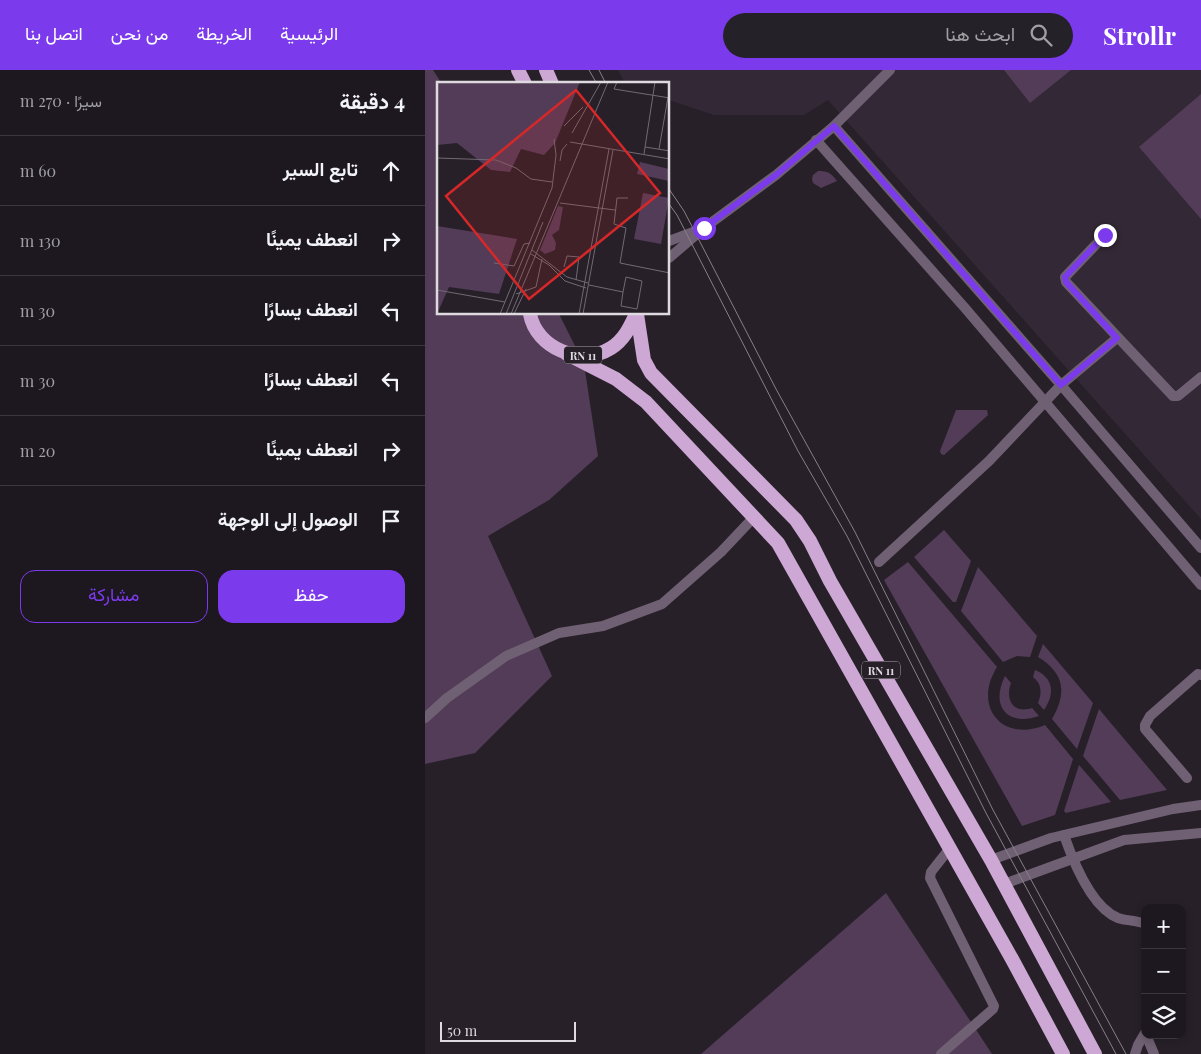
<!DOCTYPE html>
<html lang="ar">
<meta charset="utf-8">
<style>
body{margin:0;font-family:"Playfair Display",Vazirmatn,serif;background:#252128;color:#f1f3f6;direction:rtl}
.controls{position:absolute;right:15px;bottom:15px;display:grid;overflow:hidden;border-radius:10px;box-shadow:0 2px 8px #0003}
.controls button{width:45px;height:45px;display:grid;place-items:center;padding:0;border:0;border-bottom:1px solid #3b373d;background:#1d181f;color:#f1f3f6;font:25px sans-serif}
.scale{position:absolute;left:15px;bottom:12px;width:136px;box-sizing:border-box;padding-left:5px;border:2px solid #dfdae0;border-top:0;font-size:14px;line-height:18px;white-space:nowrap;color:#dfdae0;-webkit-text-stroke:4px #272029;paint-order:stroke}
.stop{position:absolute;width:15px;height:15px;margin:-11px;border:4px solid #7c3aed;border-radius:50%;background:#fff}
.stop.end{background:#7c3aed;border-color:#fff;box-shadow:0 1px 5px #0008}
.list{margin:0;padding:0;list-style:none}
h2{display:flex;justify-content:space-between;align-items:center;height:65px;margin:0;padding:0 20px;font-size:21px}
h2 small{font-size:16px;font-weight:400;color:#a0a0a4}
.list li{display:grid;grid-template-columns:32px 1fr auto;gap:15px;align-items:center;box-sizing:border-box;height:70px;padding:0 20px;border-top:1px solid #3b373d}
.list b{display:block;font-size:19px;white-space:nowrap}
.list em{font-size:16px;font-style:normal;color:#a0a0a4}
.actions{display:flex;gap:10px;padding:15px 20px}
.actions a{flex:1;padding:11px 0;border:1px solid #7c3aed;border-radius:15px;text-align:center;font-size:18px;color:#7c3aed}
.actions .main{background:#7c3aed;color:#fff}
.icon{flex:none;width:28px;height:28px;fill:none;stroke:currentColor;stroke-width:2;stroke-linecap:round;stroke-linejoin:round}
.map{position:relative;flex:none;width:776px;height:984px;overflow:hidden;direction:ltr}
header{display:flex;align-items:center;gap:30px;box-sizing:border-box;height:70px;padding:0 25px;background:#7c3aed;color:#fff}
header strong{font-size:24px}
nav{display:flex;gap:28px;margin-inline-start:auto;font-size:18px}
.search{width:350px;height:45px;background:#252128;display:flex;align-items:center;gap:12px;box-sizing:border-box;padding:0 18px;border-radius:28px;color:#a0a0a4;font-size:19px}
main{display:flex}
aside{flex:1;background:#1d181f}
.map>svg:first-child{display:block}
.built{fill:#332835}
.green{fill:#533c57}
.lines{fill:none;stroke-linecap:round;stroke-linejoin:round}
.service{stroke:#706073;stroke-width:10}
.minor{stroke:#706073;stroke-width:10}
.trunk{stroke:#cda8d4;stroke-width:14}
.tram{stroke:#868087;stroke-width:1}
.route{stroke:#7c3aed;stroke-width:6}
.labels{text-anchor:middle;dominant-baseline:central;stroke-width:5;stroke-linejoin:round;paint-order:stroke}
.shield{fill:#272029;stroke:#a8a2a9;stroke-width:1}
.shield-label{font-size:11px;font-weight:bold;fill:#dfdae0}
.inset-road{fill:none;stroke:#716a72;stroke-width:1}
.view{fill:#d62828;fill-opacity:0.15;stroke:#d62828;stroke-width:2.5}
.inset-edge{fill:none;stroke:#dfdae0;stroke-width:2.5}
</style>
<header>
<strong>Strollr</strong>
<div class="search"><svg class="icon" aria-label="search" viewBox="0 0 24 24"><circle cx="10" cy="10" r="6"/><path d="M15 15l6 6"/></svg>ابحث هنا</div>
<nav><a>الرئيسية</a><a>الخريطة</a><a>من نحن</a><a>اتصل بنا</a></nav>
</header>
<main>
<div class="map">
<svg width="776" height="984" viewBox="0 0 776 984">
<rect width="100%" height="100%" fill="#272029"/>
<path class="built" d="M193,0H776V449L403,30L379,45H289L244,30V14H200Z"/>
<g class="green">
<path d="M0,0H8L17,14H14V244H134L159,294L173,386L124,430L63,466L127,606L50,683L0,694Z"/>
<path d="M579,0H646L605,33Z"/>
<path d="M776,24V149L714,77Z"/>
<path d="M393,101C403,101 406,103 412,111L396,118L388,113L387,109L388,105Z"/>
<path d="M531,340H562L563,345L519,385L516,384L515,381Z"/>
<path d="M519,460L546,491L531,532H528L489,487Z"/>
<path d="M483,492L572,597C547,637 578,673 620,655L648,689L630,745L597,756L459,510Z"/>
<path d="M553,497L612,566L605,587L592,586L578,592L536,541Z"/>
<path d="M618,574L668,633L652,679L627,649C642,624 640,603 613,587Z"/>
<path d="M610,600C629,608 630,624 619,640L613,633C617,623 617,614 608,607Z"/>
<path d="M580,606L586,613C580,630 588,644 607,638L614,646C582,657 565,636 580,606Z"/>
<path d="M674,639L742,720L695,730L658,686Z"/>
<path d="M654,695L686,732L641,743L639,741Z"/>
<path d="M461,823L567,984H276Z"/>
</g>
<g class="lines">
<g class="service">
<path d="M680,165L640,207L641,212L748,326H753L776,307"/>
<path d="M454,492L564,391L636,315L692,268"/>
<path d="M0,648L22,628L81,586L134,563L178,556L237,534L296,482L329,447"/>
<path d="M762,708L720,659V655L725,646L773,604L776,605"/>
<path d="M639,765C648,791 666,837 693,848C702,851 711,850 720,854"/>
<path d="M721,965L729,984"/>
<path d="M516,984L568,939L569,936L505,808L506,802L525,778"/>
<path d="M710,984L713,975L720,963"/>
</g>
<g class="minor">
<path d="M409,56L636,315L776,478"/>
<path d="M391,70L540,238L776,515"/>
<path d="M244,171L271,161"/>
<path d="M244,188L279,158L351,105L409,56L465,0"/>
<path d="M566,790L626,768L748,739L776,735"/>
<path d="M579,814L699,770L776,763"/>
</g>
<g class="trunk">
<path d="M93,0L100,14"/>
<path d="M121,0L127,14"/>
<path d="M105,244C111,278 156,297 186,278C199,270 205,257 211,244"/>
<path d="M212,244L219,290L226,303L371,450L385,471L405,511L566,790L670,984"/>
<path d="M142,284L191,309L221,332L353,473L587,889L638,984"/>
</g>
<g class="tram">
<path d="M164,0L172,14"/>
<path d="M174,0L181,14"/>
<path d="M244,119L259,141L351,319L430,462L568,740L701,984"/>
<path d="M244,134L252,145L373,381L422,466L561,743L691,984"/>
</g>
</g>
<g class="lines">
<path class="route" d="M279,158L351,105L409,56L636,315L692,268L641,212L640,207L680,165"/>
</g>
<g class="labels">
<g class="shield">
<rect x="139" y="276.5" width="38" height="17" rx="4"/>
<rect x="437" y="591.5" width="38" height="17" rx="4"/>
</g>
<g class="shield-label">
<text x="158" y="285">RN 11</text>
<text x="456" y="600">RN 11</text>
</g>
</g>
<g transform="translate(12 12)">
<rect width="232" height="232" fill="#272029"/>
<path d="M0,0H143L118,61L107,73L84,67L73,90L54,88L20,61L0,63ZM203,80L232,87V99L200,92ZM206,111L232,116L224,162L197,157ZM121,124L126,125L122,148L115,153L119,161L118,168L108,172L103,168ZM0,144L80,157L62,212L12,205L0,232Z" fill="#533c57"/>
<path class="inset-road" d="M180,0L177,7L233,16M127,44L146,25M135,51L164,0M133,60L233,77M208,65L233,69M222,67L231,15M207,72L218,0M0,76L59,78L79,86L94,97L115,100M123,79L125,68L130,62M191,116H180L177,142L189,146L183,181L233,191M123,121L178,128M95,168L130,195L151,201M94,172L112,183L128,199L149,206M57,181L77,184L87,162L93,161M127,185L130,174L142,175L139,198M152,203L186,210L189,195L205,199L200,227L184,224L186,210M0,208L68,220M79,212L99,205L105,177M63,232L115,106L119,73L117,57M69,232L106,140M74,232L171,0M77,232L89,207M142,232L172,67M146,232L176,68"/>
<path class="view" d="M139,8L223,111L92,217L9,114Z"/>
<rect width="232" height="232" class="inset-edge"/>
</g>
</svg>
<div class="controls">
<button>+</button>
<button>−</button>
<button><svg class="icon" aria-label="layers" viewBox="0 0 24 24"><path d="M12 4l9 5-9 5-9-5zM3 14l9 5 9-5"/></svg></button>
</div>
<div class="scale">50 m</div>
<div class="stop" style="left:279px;top:158px"></div>
<div class="stop end" style="left:680px;top:165px"></div>
</div>
<aside>
<h2>4 دقيقة<small>سيرًا · 270 m</small></h2>
<ul class="list">
<li><svg class="icon" aria-label="ahead" viewBox="0 0 24 24"><path d="M12 20V5M6 11l6-6 6 6"/></svg><div><b>تابع السير</b></div><em>60 m</em></li>
<li><svg class="icon" aria-label="right" viewBox="0 0 24 24"><path d="M7 20v-9h11M14 6l5 5-5 5"/></svg><div><b>انعطف يمينًا</b></div><em>130 m</em></li>
<li><svg class="icon" aria-label="left" viewBox="0 0 24 24"><path d="M17 20v-9H6M10 6l-5 5 5 5"/></svg><div><b>انعطف يسارًا</b></div><em>30 m</em></li>
<li><svg class="icon" aria-label="left" viewBox="0 0 24 24"><path d="M17 20v-9H6M10 6l-5 5 5 5"/></svg><div><b>انعطف يسارًا</b></div><em>30 m</em></li>
<li><svg class="icon" aria-label="right" viewBox="0 0 24 24"><path d="M7 20v-9h11M14 6l5 5-5 5"/></svg><div><b>انعطف يمينًا</b></div><em>20 m</em></li>
<li><svg class="icon" aria-label="arrive" viewBox="0 0 24 24"><path d="M6 21V4h12l-3 4 3 4H6"/></svg><div><b>الوصول إلى الوجهة</b></div></li>
</ul>
<div class="actions"><a class="main">حفظ</a><a>مشاركة</a></div>
</aside>
</main>
